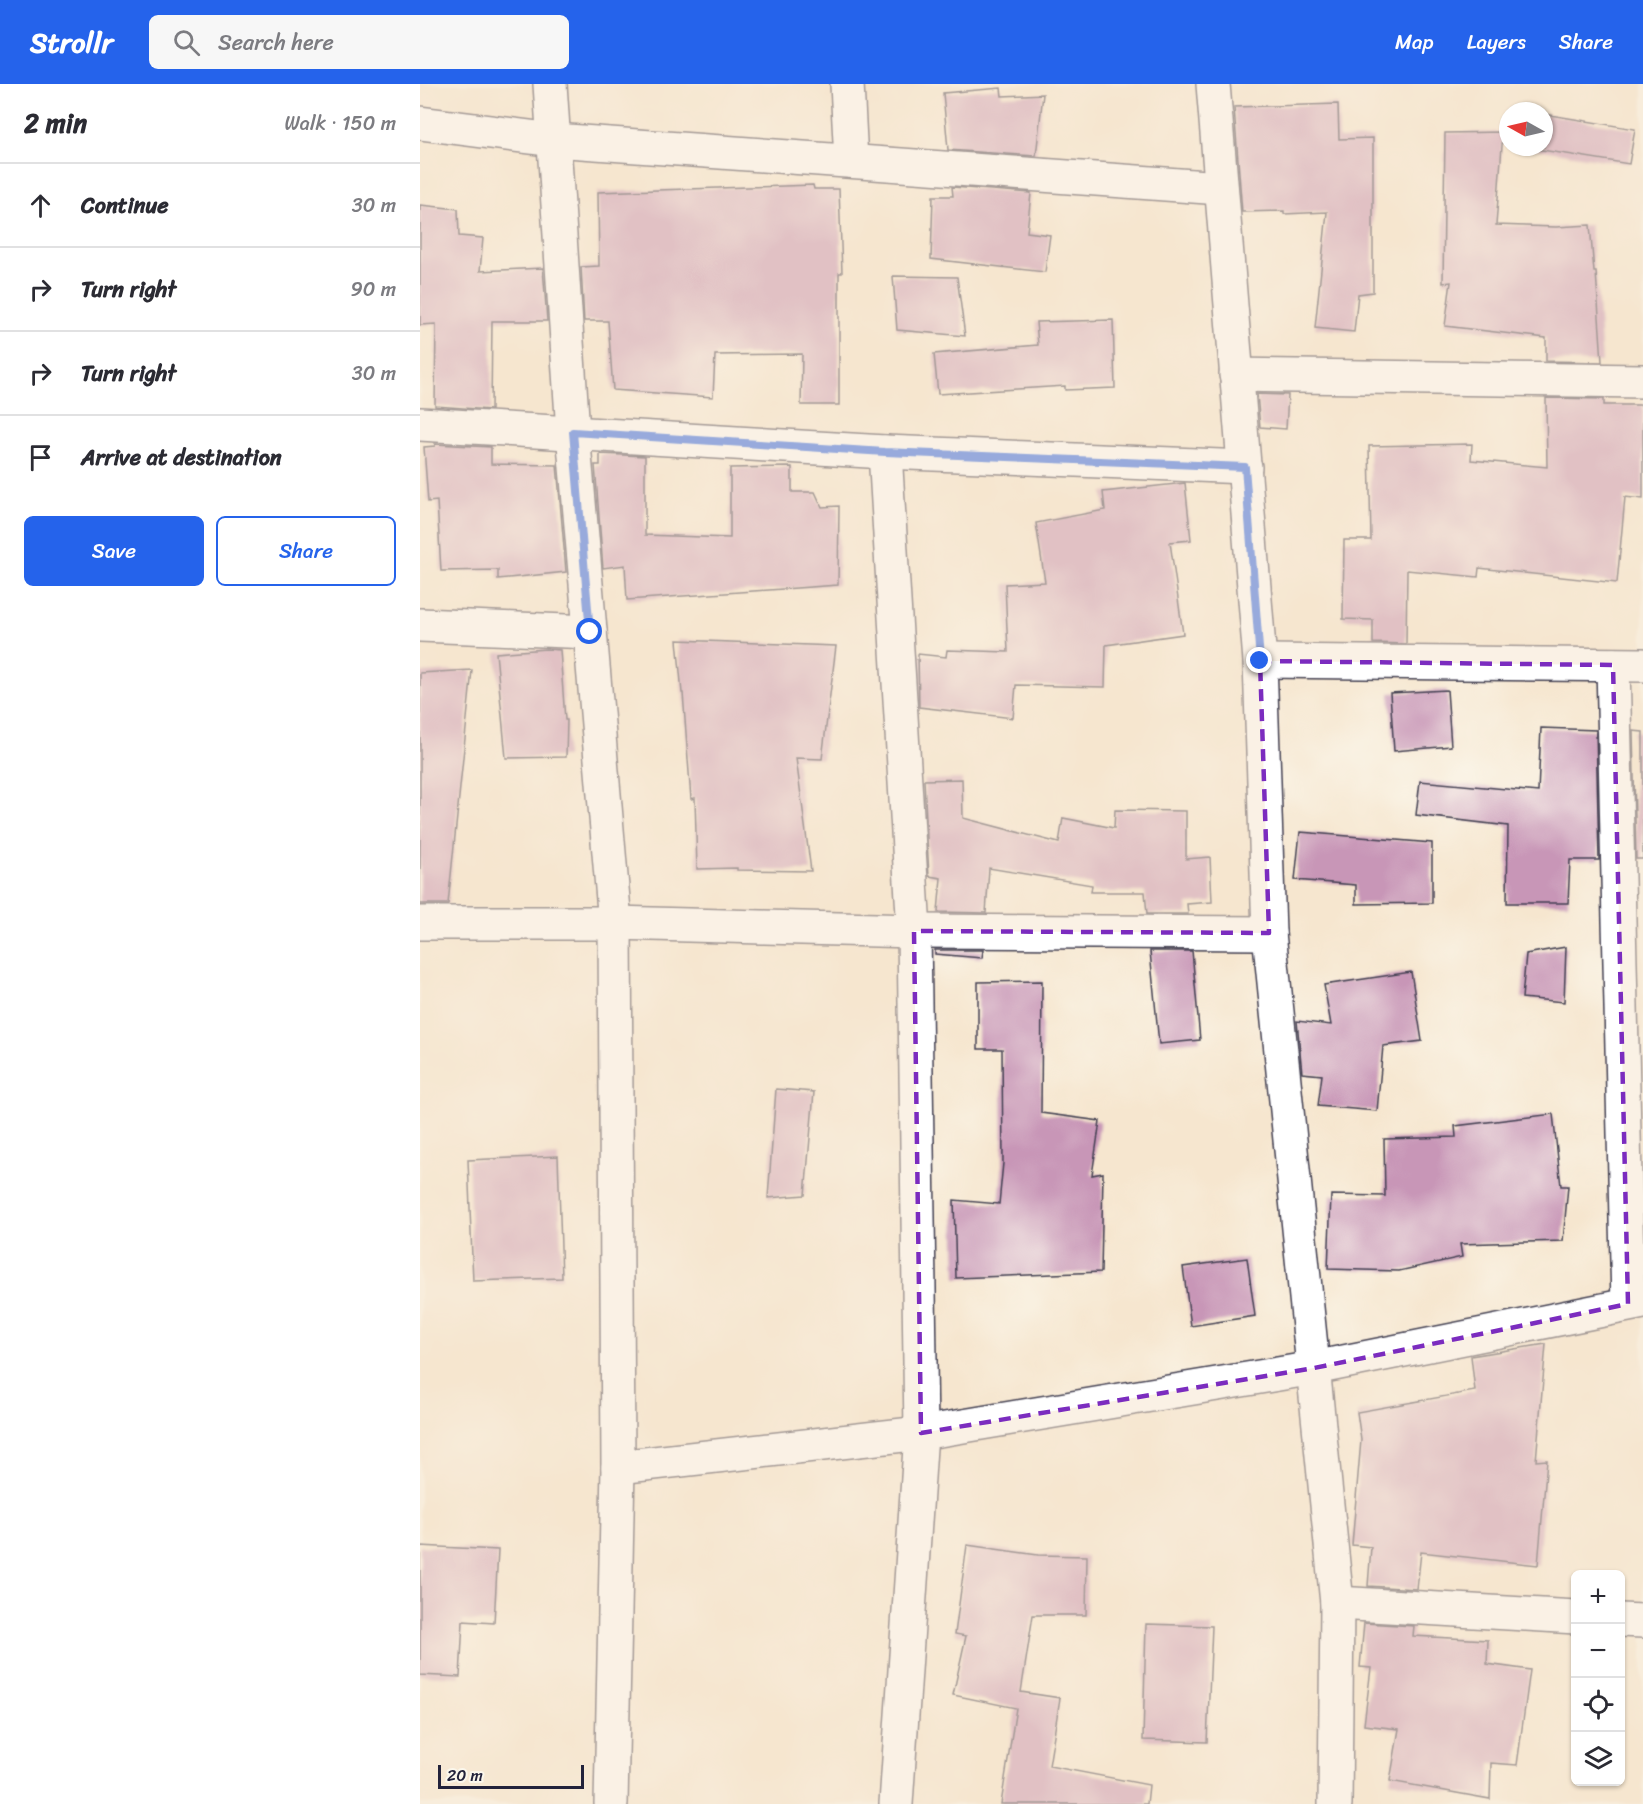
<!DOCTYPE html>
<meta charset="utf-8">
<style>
body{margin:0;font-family:Sriracha,sans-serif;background:#f7f7f7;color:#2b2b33}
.controls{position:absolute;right:18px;bottom:18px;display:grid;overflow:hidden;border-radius:9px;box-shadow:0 2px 4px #0004}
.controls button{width:54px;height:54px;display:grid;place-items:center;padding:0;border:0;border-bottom:2px solid #e1e1e2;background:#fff;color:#2b2b33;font:30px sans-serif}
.compass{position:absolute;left:1079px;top:18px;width:54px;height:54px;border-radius:50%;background:#fff;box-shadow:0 2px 4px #0004;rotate:278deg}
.scale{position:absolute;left:18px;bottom:15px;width:146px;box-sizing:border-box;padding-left:6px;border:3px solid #22223b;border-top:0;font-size:16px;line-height:21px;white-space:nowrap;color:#22223b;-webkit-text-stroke:4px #fbf7ec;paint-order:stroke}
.stop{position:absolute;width:18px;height:18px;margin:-14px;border:4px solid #2563eb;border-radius:50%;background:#fff}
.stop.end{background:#2563eb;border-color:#fff;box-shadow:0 2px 6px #0008}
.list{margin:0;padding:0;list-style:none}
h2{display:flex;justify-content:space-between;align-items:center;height:78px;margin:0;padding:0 24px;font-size:26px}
h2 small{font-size:20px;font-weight:400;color:#7c7c81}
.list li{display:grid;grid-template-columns:39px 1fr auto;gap:18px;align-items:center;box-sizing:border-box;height:84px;padding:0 24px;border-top:2px solid #e1e1e2}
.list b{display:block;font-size:22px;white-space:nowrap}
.list em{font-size:20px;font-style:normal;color:#7c7c81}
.actions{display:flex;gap:12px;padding:18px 24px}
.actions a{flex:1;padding:14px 0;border:2px solid #2563eb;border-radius:9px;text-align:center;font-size:21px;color:#2563eb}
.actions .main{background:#2563eb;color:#fff}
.icon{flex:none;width:33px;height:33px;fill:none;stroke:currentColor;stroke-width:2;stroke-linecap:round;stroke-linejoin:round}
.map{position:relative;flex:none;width:1223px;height:1720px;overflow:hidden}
header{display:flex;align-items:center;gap:36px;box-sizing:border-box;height:84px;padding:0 30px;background:#2563eb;color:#fff}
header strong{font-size:28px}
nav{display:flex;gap:33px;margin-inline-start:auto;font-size:21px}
.search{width:420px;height:54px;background:#f7f7f7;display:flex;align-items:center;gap:15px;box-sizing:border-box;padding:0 21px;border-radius:9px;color:#7c7c81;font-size:22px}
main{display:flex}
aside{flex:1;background:#fff}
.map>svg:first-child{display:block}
.building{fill:#c896b7}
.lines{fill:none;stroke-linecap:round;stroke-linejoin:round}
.minor-casing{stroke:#423f51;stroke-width:36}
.minor{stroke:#fff;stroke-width:33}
.route{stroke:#2563eb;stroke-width:8}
.marked{fill:none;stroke:#7b2cbf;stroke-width:4.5;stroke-dasharray:12 8;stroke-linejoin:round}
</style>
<header>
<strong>Strollr</strong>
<div class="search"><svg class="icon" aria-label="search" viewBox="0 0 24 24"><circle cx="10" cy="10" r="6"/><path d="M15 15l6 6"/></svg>Search here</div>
<nav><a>Map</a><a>Layers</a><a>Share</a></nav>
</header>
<main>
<aside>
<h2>2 min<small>Walk · 150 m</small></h2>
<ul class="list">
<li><svg class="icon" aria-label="ahead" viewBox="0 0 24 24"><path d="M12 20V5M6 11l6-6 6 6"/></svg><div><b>Continue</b></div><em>30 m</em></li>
<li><svg class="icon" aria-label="right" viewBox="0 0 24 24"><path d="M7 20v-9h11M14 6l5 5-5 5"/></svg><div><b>Turn right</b></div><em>90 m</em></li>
<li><svg class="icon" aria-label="right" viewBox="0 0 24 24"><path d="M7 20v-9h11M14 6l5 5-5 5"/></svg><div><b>Turn right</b></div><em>30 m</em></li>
<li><svg class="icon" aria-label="arrive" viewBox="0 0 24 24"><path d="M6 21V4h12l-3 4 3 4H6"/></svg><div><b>Arrive at destination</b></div></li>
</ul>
<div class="actions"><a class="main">Save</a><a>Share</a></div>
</aside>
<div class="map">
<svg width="1223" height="1720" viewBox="0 0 1223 1720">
<rect width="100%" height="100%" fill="#fbf7ec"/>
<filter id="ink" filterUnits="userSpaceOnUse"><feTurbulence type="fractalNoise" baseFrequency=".0167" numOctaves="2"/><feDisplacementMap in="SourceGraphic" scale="12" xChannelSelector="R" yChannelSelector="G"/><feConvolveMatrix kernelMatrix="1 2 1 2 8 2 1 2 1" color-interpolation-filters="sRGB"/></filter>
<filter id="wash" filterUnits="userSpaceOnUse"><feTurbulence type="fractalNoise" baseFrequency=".008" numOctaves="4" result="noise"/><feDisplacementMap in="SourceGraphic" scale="24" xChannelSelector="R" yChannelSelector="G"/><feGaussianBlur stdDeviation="1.35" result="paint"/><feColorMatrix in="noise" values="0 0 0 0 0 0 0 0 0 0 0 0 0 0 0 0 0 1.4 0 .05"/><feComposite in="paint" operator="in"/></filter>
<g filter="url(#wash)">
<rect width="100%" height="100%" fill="#f6e6cf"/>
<g id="blocks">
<g class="building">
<path d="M581,4L582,12L623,10L616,72L528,66L523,9Z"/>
<path d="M918,20L919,55L953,54V208L938,210L934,248L895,244L907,128L864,130V127L822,128L814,23Z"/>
<path d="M1124,30L1215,45L1209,80L1103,63H1124Z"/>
<path d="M1083,48L1076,141L1136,143L1170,141L1174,188H1176L1182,278L1126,277V254L1025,242L1031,198L1023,199L1025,49Z"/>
<path d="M393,101L394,105H419L422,189H419V321H381L382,270L295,271L293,313L193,306L188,237H164L161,183L179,182L178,108Z"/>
<path d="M532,103L611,109L607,148L630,151L625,188L511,175L513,112H533Z"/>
<path d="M0,121L38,125L39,152L63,154L60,187L123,184L127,237H72L71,326L15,322L16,240L0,241Z"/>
<path d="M473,192L537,193L545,252L477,246Z"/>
<path d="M693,236L695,304L645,306V302L518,310L514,270L618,261L616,238Z"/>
<path d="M837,310L868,311L866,345L840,343Z"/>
<path d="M1126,314L1184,315V321H1223V415L1205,413L1197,499L1059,484L1058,493L987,486L986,560L953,559V536L923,535L924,456H951L949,362L1052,360L1051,376L1127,383Z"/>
<path d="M15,360L71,363V380L137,381L146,488L78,495V486L21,487L17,417L8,418L4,363L15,362Z"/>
<path d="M180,370L225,372V451L310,454V384L372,383V408H395L402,423L419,422L418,501L207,516L205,481L183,484L175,381H180Z"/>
<path d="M765,399L771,456L750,458L763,550L686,561L685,603L596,601L593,634L499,623L498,570L526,573L527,566L588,568L585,500L625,498L616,439L685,426L683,408Z"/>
<path d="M257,556L416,562L402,675L376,674L391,787L317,786V784L277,785L275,714L271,715L263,609H262Z"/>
<path d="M126,565L140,566L145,636H147L146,673L86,674L76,569Z"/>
<path d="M52,586L28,820H0V589Z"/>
<path d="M1027,606L1031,662L974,667L970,609Z"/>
<path d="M1121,644L1176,646L1179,776H1150L1148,819H1087L1088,742L996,731L1000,697L1118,708Z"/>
<path d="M1213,647L1223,648V775H1216Z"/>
<path d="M542,695L543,734L639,759L643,734L694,744L695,726L766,727V775L790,773L792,818L767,820L768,830H727L725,808H671L672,801L569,784L566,829L518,828L521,794L509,792L504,696Z"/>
<path d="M880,748L1012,759V819L936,820V801L875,796Z"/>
<path d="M1146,863L1144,918L1102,914L1106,870Z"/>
<path d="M515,866H563L562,874L515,870Z"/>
<path d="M730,867H772L780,956L739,960Z"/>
<path d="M991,888L1002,957L963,962L957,1027L898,1022L902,991L882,989L877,937L911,941L904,901Z"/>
<path d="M622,897L621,1029L680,1037L672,1091L683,1089L681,1188L536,1194L534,1116L579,1120L583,1079L582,965H558V898Z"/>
<path d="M356,1005L394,1008L385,1111L348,1114Z"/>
<path d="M1133,1030L1141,1102H1148L1143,1157L1040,1160L1042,1173L979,1187L908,1185L911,1111L965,1112L964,1055L1036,1053L1035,1042Z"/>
<path d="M138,1072L142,1194L53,1197L48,1076Z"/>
<path d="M827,1174L835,1232L771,1242L763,1183Z"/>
<path d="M1126,1260L1116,1377L1127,1376L1118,1481L1001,1468L997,1505L948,1502L951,1463L932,1461L941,1356L937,1328L1055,1307L1051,1272Z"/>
<path d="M547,1461L618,1471L667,1472L666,1531H613L601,1608L640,1614L629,1682L729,1701L727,1720H581L596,1624L533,1611L546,1552L535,1550Z"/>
<path d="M0,1462L78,1466L74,1539L43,1537L40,1593L0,1591Z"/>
<path d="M944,1539L994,1542L993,1552L1068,1556L1067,1580L1110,1586L1097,1681L1071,1679L1070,1715L970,1697L979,1645L944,1641L951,1584L940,1583Z"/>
<path d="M726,1540L792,1542L787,1658L723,1656Z"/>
</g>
</g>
</g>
<g filter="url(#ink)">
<use href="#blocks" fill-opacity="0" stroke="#423f51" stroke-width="1.5"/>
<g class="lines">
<g class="minor-casing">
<g id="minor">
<path d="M130,0L153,348L195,839L198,1383L191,1720"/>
<path d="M427,0L431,77"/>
<path d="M793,0L840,577L849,849L917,1519L915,1720"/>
<path d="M0,39L134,56L801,104"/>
<path d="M816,291L1223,297"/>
<path d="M0,340L465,368L825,383"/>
<path d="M465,368L494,847L501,1349L476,1720"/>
<path d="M0,541L170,548"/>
<path d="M840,577L1223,581"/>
<path d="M1193,581L1208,1220"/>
<path d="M0,839H195L494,847L849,849"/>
<path d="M198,1383L501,1349L894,1284L1223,1218"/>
<path d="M917,1519L1156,1533"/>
<path d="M1200,1536L1223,1537"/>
</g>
</g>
<use href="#minor" class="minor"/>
</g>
</g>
<g class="lines" filter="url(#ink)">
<path class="route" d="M170,548L153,348L465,368L825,383L840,577"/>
</g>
<path d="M0 0H1223V1720H0ZM840,577L1193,581L1208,1220L894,1284L501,1349L494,847L849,849Z" fill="#f6e6cf" fill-opacity=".55" fill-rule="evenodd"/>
<path class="marked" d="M840,577L1193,581L1208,1220L894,1284L501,1349L494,847L849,849Z"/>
</svg>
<div class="controls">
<button>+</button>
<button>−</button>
<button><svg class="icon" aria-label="locate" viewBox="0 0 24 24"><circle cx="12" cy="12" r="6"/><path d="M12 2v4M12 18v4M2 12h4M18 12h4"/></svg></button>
<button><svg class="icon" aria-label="layers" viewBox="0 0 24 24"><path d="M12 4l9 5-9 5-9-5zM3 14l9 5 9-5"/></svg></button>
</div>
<svg class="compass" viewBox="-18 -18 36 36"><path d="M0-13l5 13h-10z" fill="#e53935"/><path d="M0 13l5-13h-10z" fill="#7c7c81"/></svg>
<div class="scale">20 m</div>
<div class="stop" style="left:170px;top:548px"></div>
<div class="stop end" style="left:840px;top:577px"></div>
</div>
</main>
